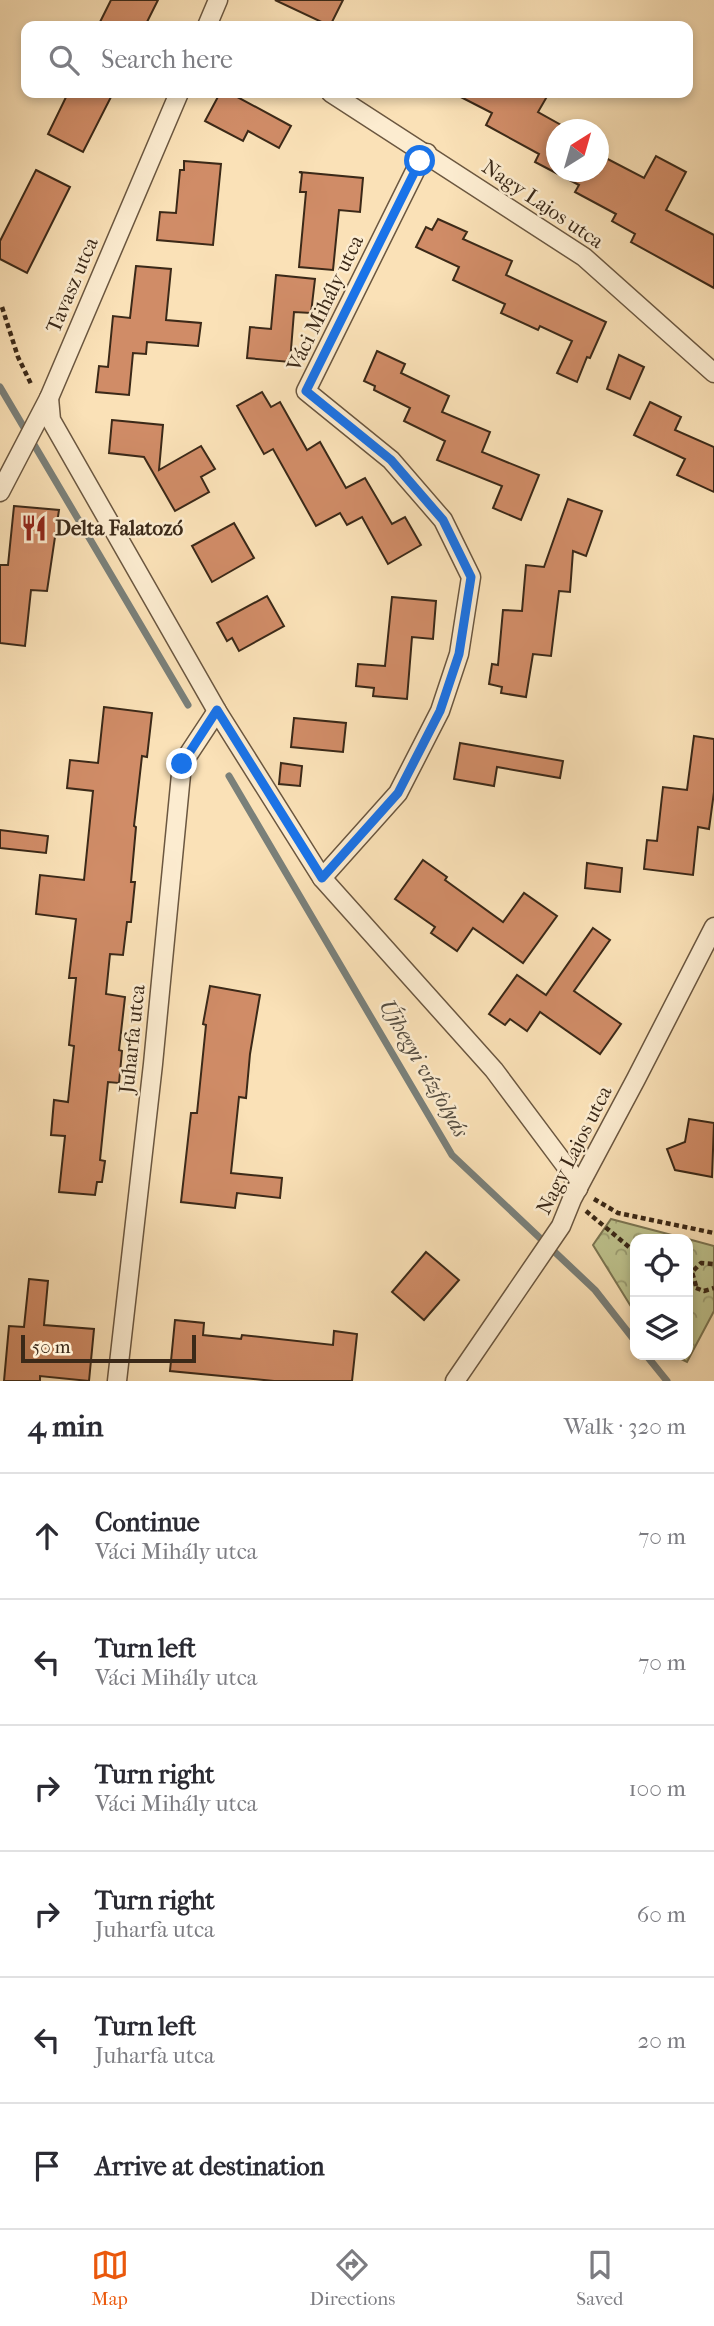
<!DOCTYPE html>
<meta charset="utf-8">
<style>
body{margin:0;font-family:"IM FELL French Canon",serif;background:#f7f7f7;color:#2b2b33}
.controls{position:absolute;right:21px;bottom:21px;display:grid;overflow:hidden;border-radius:14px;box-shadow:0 4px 10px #0003}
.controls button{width:63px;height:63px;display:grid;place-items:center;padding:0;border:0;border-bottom:2px solid #e1e1e2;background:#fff;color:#2b2b33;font:35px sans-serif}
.compass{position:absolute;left:546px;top:119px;width:63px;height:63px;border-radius:50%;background:#fff;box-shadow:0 4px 10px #0003;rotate:37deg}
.scale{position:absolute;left:21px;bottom:18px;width:175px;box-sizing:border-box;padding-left:7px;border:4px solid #3b2918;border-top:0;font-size:19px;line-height:24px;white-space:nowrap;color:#3b2918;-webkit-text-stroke:5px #fcecd0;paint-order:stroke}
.stop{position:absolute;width:21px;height:21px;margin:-16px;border:5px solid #1a73e8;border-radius:50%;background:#fff}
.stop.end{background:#1a73e8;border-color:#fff;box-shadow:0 2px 7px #0008}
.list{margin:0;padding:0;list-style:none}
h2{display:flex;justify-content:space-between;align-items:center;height:91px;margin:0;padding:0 28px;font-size:30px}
h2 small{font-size:23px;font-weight:400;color:#7c7c81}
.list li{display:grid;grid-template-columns:46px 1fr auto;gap:21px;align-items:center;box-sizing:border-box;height:126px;padding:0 28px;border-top:2px solid #e1e1e2}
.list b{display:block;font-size:26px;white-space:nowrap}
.list p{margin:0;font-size:23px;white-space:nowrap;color:#7c7c81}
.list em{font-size:23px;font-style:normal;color:#7c7c81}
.icon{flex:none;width:38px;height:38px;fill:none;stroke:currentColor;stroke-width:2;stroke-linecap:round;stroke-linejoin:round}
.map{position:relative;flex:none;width:714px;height:1381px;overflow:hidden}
.search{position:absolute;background:#fff;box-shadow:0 4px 10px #0003;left:21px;right:21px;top:21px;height:77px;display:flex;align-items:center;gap:18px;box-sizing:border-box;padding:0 24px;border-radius:14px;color:#7c7c81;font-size:26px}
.sheet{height:847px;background:#fff}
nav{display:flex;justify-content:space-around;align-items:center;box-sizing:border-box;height:98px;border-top:2px solid #e1e1e2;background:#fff;font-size:19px;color:#7c7c81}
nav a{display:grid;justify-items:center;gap:4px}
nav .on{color:#ea580c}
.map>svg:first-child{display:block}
.forest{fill:url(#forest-crowns);stroke:#7c7653;stroke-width:2}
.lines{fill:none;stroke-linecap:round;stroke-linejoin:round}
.stream{stroke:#7a807a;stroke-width:7}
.building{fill:#d08c67;stroke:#3b2918;stroke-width:2}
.street-casing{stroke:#6b5740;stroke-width:21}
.path{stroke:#3b2918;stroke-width:4.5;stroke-dasharray:5 3.5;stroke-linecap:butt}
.street{stroke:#fcecd0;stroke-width:18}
.route{stroke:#1a73e8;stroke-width:9}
.labels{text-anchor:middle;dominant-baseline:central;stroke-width:5;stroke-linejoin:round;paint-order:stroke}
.street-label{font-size:21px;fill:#3b2918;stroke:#fcecd0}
.poi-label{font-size:21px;font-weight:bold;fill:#3b2918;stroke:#fcecd0;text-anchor:start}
.water-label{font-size:23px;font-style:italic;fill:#554d41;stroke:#fcecd0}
</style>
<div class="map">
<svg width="714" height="1381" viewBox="0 0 714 1381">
<defs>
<pattern id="forest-crowns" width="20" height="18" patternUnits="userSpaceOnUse" patternTransform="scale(1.75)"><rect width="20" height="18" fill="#bec38e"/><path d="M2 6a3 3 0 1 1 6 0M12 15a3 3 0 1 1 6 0" fill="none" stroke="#9c9e73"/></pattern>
</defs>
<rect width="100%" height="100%" fill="#fae1b7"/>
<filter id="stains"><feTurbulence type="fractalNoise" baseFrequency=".00286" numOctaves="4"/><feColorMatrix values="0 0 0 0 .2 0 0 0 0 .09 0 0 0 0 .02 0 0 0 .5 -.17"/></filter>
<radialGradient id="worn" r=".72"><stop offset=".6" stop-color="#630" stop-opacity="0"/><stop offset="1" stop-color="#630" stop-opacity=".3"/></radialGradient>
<g class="forest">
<path d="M611,1219L687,1239H635V1313L593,1245Z"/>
<path d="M688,1239L714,1246V1311L687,1362L673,1355H688Z"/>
</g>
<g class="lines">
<g class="stream">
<path d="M0,387L188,705"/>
<path d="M229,776L452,1155L595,1290L635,1341"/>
<path d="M646,1355L667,1381"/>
</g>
</g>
<g class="building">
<path d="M111,0H158L145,26H98Z"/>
<path d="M275,0H343L330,26Z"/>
<path d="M68,93H113L83,152L48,134Z"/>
<path d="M220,93H230L291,126L279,148L248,131L243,141L205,121Z"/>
<path d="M453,93H549L538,112L570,130H556V172H598V154L644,178L656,156L686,172L666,210L714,235V288L631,242L635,234L612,221L616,214L575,192L579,185L535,162L539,154L486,125L492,113Z"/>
<path d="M184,161L221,164L213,245L157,240L160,212L176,213L180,170H184Z"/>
<path d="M36,170L70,187L27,273L0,259V241Z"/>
<path d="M299,172L363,178L360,212L339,210L333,270L299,267L306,192H300L302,173Z"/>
<path d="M438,219L467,232L463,239L512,261L506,275L606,322L590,358L587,357L577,382L557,373L572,341L540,326L538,330L501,313L505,304L453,280L459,267L416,247L426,227L432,230Z"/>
<path d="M136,266L171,269L166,320L201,323L198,346L147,342L146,354L133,353L129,395L96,392L99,366L108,367L113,316L130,318Z"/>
<path d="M276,275L315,279L311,313L294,312L290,362L247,358L250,327L271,329Z"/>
<path d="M377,351L405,364L401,373L449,396L442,412L490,432L482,452L539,475L521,520L493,508L502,486L437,460L445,441L404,421L410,408L374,390L375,386L364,381Z"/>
<path d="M619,355L644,367L630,399L607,389Z"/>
<path d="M262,392L271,407L280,402L307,450L320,442L346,488L365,478L392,524L405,517L421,545L388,564L362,517L347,525L340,513L316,526L273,449L264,454L237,406Z"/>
<path d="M650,402L681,417L675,430L714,447V492L677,475L685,459L634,435Z"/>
<path d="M112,420L163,425L159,470L201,446L215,469L201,477L209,492L175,511L144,457L109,453Z"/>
<path d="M568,499L602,511L586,556L573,551L570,592L559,591L551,656L533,654L526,697L501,693L502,687L489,684L492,664L498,665L503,610L522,611L526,565L544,567Z"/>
<path d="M14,506L59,510L47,591L31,590L25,646L0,643V565H8Z"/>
<path d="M234,523L254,558L212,582L192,546Z"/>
<path d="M267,596L284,626L239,651L232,638L227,641L217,623Z"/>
<path d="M392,597L436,601L433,639L412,637L407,699L373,696L374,688L356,686L358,664L385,666Z"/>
<path d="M104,707L152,713L147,757L142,756L134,826L136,827L131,882H135L131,922H127L123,955L110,954L106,994L125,997L119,1050L122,1051L119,1083L108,1082L100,1160L105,1161L102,1182H97L95,1195L59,1192L65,1136L51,1135L54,1100L68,1102L74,1046L69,1045L76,978H69L76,919L36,914L40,875L84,880L93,791L67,788L70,760L98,763Z"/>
<path d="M294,718L346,723L343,752L291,747Z"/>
<path d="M694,736L714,739V792L709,829L698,827L693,875L644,869L647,840L657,841L663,787L687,790Z"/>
<path d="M460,743L563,761L560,778L497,767L494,786L454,779Z"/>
<path d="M281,763L302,766L300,786L279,784Z"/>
<path d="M0,830L48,836L46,853L0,848Z"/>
<path d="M423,860L447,877L445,880L503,922L524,893L557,916L523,963L473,928L457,951L431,933L435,927L395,899Z"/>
<path d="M587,863L622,868L620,892L585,888Z"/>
<path d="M593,928L610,940L574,991L621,1024L600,1054L540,1012L527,1031L510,1019L505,1025L489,1014L517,975L546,995Z"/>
<path d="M210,986L260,995L250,1054L246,1098L239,1097L231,1173L282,1178L280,1198L237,1193L235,1208L181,1202L191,1113H197L206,1025L203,1024Z"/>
<path d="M689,1119L714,1123L712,1177L675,1170L667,1149L685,1142Z"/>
<path d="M426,1252L459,1280L424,1320L392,1292Z"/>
<path d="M29,1279L48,1281L44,1325L94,1329L89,1381L40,1376V1381H4L9,1326L24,1327Z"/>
<path d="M175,1320L204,1323L203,1335L241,1339L242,1335L333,1345L334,1331L357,1334L352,1381H274L170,1371Z"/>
</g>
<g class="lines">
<g class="street-casing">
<g id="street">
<path d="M207,26L218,0"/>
<path d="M331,93L584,257L714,373"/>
<path d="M49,398L51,420L217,711L322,878L494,1070L571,1173L578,1189"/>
<path d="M0,492L49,398L179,93"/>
<path d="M322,878L398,793L440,711L459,654L471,577L443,520L391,460L306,391L420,161L427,153"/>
<path d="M117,1381L153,1064L182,764L217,711"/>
<path d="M455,1381L561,1226L572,1199L636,1079L714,927"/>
</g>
</g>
<g class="path">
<path d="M2,307L18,357L32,386"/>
<path d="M594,1199L618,1213L714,1233"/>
<path d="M586,1211L635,1252"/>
<path d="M688,1285L704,1291L714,1288"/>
<path d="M696,1286L692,1272L701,1263L714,1264"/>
</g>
<use href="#street" class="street"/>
</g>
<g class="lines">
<path class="route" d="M182,764L217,710L322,878L398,793L440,711L459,654L471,577L443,520L391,460L306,391L420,161"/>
</g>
<defs>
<g id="restaurant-bare" transform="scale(2.1)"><path d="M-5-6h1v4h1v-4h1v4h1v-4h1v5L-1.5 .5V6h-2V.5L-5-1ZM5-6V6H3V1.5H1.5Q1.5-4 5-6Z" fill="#8f2418" stroke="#fcecd0" stroke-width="2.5" paint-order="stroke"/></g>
</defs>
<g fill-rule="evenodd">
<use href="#restaurant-bare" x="34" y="528"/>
</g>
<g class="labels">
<g class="street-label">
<text transform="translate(543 204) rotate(34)">Nagy Lajos utca</text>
<text transform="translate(72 285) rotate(-67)">Tavasz utca</text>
<text transform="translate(325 303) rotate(-64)">Váci Mihály utca</text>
<text transform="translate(132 1039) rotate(-84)">Juharfa utca</text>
<text transform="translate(574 1150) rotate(-63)">Nagy Lajos utca</text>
</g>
<g class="poi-label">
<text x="55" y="528">Delta Falatozó</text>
</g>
<g class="water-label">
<text transform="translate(424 1068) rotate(60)">Újhegyi vízfolyás</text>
</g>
</g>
<rect width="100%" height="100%" filter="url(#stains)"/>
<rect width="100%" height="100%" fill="url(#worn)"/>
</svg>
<div class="controls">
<button><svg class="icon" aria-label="locate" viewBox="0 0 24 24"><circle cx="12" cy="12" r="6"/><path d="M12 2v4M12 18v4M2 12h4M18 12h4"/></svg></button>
<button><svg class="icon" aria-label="layers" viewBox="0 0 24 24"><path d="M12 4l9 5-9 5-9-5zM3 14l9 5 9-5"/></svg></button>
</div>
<svg class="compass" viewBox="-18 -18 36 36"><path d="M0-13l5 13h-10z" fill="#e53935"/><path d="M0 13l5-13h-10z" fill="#7c7c81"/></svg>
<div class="scale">50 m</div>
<div class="stop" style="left:420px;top:161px"></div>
<div class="stop end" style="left:182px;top:764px"></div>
<div class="search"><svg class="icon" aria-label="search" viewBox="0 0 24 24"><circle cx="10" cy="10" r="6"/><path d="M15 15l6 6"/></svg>Search here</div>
</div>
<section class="sheet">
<h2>4 min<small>Walk · 320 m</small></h2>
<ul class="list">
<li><svg class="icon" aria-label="ahead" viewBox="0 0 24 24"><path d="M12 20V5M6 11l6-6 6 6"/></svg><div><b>Continue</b><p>Váci Mihály utca</p></div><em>70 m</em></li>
<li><svg class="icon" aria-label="left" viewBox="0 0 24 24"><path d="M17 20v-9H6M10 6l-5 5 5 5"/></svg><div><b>Turn left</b><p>Váci Mihály utca</p></div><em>70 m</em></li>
<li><svg class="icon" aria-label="right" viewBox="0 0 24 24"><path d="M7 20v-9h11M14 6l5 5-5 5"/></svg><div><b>Turn right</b><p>Váci Mihály utca</p></div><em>100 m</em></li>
<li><svg class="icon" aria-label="right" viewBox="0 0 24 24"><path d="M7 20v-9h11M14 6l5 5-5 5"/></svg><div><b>Turn right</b><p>Juharfa utca</p></div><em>60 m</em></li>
<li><svg class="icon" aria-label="left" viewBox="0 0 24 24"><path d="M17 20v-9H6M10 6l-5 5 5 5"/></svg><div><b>Turn left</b><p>Juharfa utca</p></div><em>20 m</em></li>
<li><svg class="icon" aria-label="arrive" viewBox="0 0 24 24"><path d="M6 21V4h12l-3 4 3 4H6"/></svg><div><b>Arrive at destination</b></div></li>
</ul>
</section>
<nav>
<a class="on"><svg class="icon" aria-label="map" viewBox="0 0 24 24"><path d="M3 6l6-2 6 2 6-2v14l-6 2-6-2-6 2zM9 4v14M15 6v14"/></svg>Map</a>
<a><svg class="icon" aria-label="directions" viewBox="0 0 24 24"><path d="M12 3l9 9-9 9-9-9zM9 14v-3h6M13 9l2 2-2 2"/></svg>Directions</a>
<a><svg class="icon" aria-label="saved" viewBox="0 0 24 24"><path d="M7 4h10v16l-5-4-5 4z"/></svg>Saved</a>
</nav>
